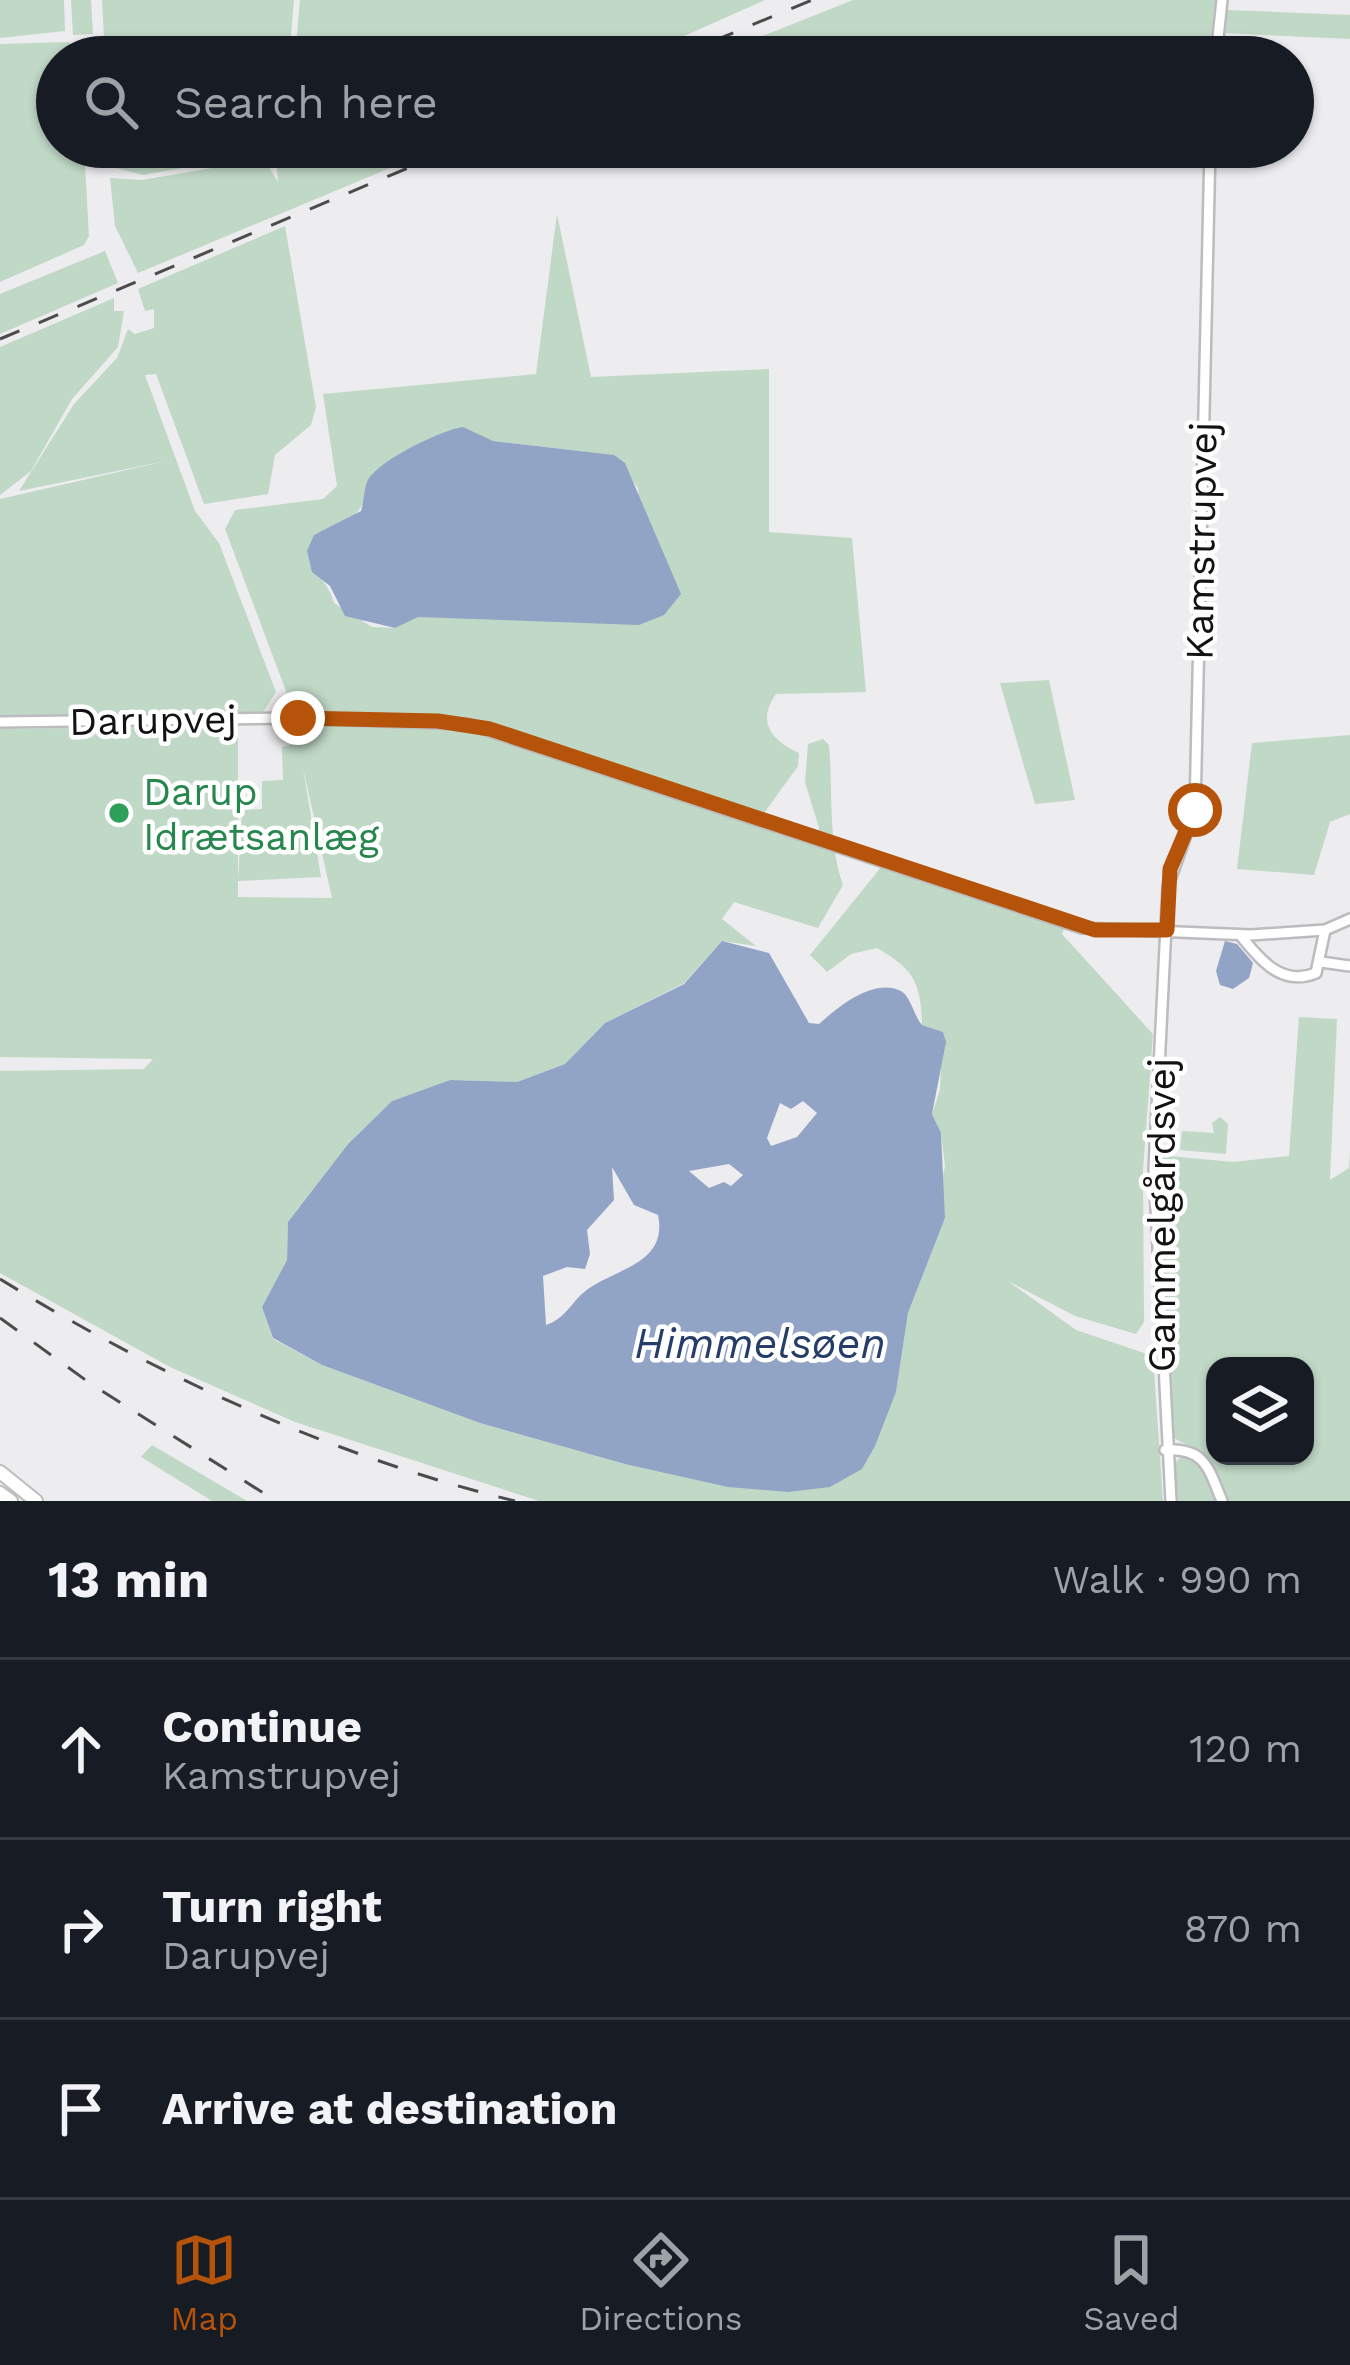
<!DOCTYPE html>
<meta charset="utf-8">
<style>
body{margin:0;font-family:"Work Sans",sans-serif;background:#20242c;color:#f1f3f6}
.controls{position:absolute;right:36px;bottom:36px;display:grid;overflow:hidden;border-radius:24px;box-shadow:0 3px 9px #0004}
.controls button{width:108px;height:108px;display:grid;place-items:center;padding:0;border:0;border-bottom:3px solid #363941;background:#171b24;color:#f1f3f6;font:60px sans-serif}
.stop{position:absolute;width:36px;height:36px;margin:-27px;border:9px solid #b45309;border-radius:50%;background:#fff}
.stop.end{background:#b45309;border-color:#fff;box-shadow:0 3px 12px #0008}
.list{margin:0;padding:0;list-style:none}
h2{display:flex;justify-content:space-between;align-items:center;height:156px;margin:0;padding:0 48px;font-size:51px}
h2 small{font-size:39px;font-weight:400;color:#9ea1a6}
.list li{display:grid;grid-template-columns:78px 1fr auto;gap:36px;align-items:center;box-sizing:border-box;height:180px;padding:0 48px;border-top:3px solid #363941}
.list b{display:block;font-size:45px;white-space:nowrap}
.list p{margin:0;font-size:39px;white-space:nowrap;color:#9ea1a6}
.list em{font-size:39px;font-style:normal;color:#9ea1a6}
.icon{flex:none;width:66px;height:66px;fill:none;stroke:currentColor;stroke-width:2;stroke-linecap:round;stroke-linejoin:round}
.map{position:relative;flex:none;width:1350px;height:1501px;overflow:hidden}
.search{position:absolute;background:#171b24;box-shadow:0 3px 9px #0004;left:36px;right:36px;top:36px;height:132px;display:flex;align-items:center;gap:30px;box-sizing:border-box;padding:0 42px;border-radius:66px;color:#9ea1a6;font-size:45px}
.sheet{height:696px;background:#171b24}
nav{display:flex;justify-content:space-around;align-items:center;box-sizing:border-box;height:168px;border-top:3px solid #363941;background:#171b24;font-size:33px;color:#9ea1a6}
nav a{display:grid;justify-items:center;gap:6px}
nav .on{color:#b45309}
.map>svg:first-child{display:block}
.green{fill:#c0d8c6;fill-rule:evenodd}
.water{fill:#92a4c5;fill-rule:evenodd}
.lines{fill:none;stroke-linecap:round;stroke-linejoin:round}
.minor-casing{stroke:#bcbbbe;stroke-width:14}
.major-casing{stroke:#bcbbbe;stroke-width:16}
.minor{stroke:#fff;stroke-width:9}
.major{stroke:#fff;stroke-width:12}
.rail{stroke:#4c4c4d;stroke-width:3;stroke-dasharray:21 21;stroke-linecap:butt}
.route{stroke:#b45309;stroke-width:15}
.leisure-dot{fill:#2e9e5b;stroke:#fff;stroke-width:4.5}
.labels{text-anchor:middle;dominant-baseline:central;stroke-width:9;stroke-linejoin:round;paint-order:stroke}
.street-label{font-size:39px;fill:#121213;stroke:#fff}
.leisure-label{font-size:39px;fill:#27864d;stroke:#fff;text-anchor:start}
.water-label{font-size:42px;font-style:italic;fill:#263d69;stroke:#fff}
</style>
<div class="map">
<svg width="1350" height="1501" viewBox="0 0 1350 1501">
<rect width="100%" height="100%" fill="#edecef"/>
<g class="green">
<path d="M0,0H64L65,31L0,38Z"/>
<path d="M71,0H91L93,34L73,35Z"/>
<path d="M102,0H294L289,57H105Z"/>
<path d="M300,0H765L637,57H295Z"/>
<path d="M853,0H1217L1211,57H710Z"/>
<path d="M1227,10L1350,15V39L1225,33Z"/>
<path d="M69,42L78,57H57V147H84L89,236L84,245L0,282V44Z"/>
<path d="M104,147H267L255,155L143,175L116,168Z"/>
<path d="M275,147L438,148L138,273L115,226L110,178L142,180L264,159L278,182Z"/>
<path d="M557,214L591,377L769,369V532L852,538L866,692L776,694C756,722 772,741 799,753L798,766L762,816L494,725L295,715L225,529L235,510L323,499L337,486L323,394L536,374ZM493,441L613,455L638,488L639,500L395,628L372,627L334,603C327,574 299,568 314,535C338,525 359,521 366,495Z"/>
<path d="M285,226L316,407L311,425L275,455L268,494L204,504L156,374L145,375L195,511L219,543L276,692L262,714L0,718V499L166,461L19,491L74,404L117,358L128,329L135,334L154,328V309L145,311L138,289Z"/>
<path d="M105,251L118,283L0,334V294Z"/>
<path d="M114,298V311H124L118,347L72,399L31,471L0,495V347Z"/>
<path d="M1049,680L1075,800L1035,804L1000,683Z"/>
<path d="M304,722L465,726L816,842L819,828L805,782L808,744L823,739L829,745C833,791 828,843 843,885L818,928L734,902L722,919L756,946L722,941L684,983L605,1023L565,1064L517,1082L450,1080L392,1101L348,1144L288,1222L287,1260L262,1307L273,1339L322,1365L480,1423L625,1464L862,1469L896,1392L908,1313L945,1218L940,1192L945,1166L941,1133L932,1114L940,1090L942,1032L922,1025C921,983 914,969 877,948L851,954L827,972L810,955L882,866L1065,926L1062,934L1153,1034L1143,1170L1144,1322L1136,1334L1075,1316L1008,1281L1076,1330L1153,1356L1163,1501H539L295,1422L170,1367L0,1273V1071L144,1069L153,1059L0,1057V729L238,726V881L242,810L262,809V781L283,780L282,747L297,743ZM303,768L332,898L238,897V881L321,877Z"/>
<path d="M1350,735V814L1330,822L1314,875L1237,869L1252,743Z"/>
<path d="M1299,1017L1337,1019L1330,1180L1349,1168L1350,1152V1501H1226L1207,1456L1172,1437L1159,1155L1233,1162L1289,1156ZM1215,1366H1305V1456H1215Z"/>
<path d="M1220,1117L1228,1124L1226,1154L1180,1150L1182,1131L1214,1133L1212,1123Z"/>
<path d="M152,1445L247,1501H212L141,1457Z"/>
<path d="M1184,1455L1205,1468L1218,1501H1178L1174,1463Z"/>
</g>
<g class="water">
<path d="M463,427L493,441L614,455L625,463L681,594L664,615L639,625L418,617L395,628L345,616L330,586L312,572L307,551L314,535L361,511C364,502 364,489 367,482C376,461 442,430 463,427Z"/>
<path d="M722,941L769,953L809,1023L819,1024C837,1008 873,977 901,991C911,997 914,1016 922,1025L943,1032L946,1042L932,1114L941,1133L945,1218L908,1313L896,1392L875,1446L862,1469L830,1487L788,1492L728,1487L625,1464L480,1423L322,1365L273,1338L262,1307L287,1260L288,1222L348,1144L392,1101L450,1080L517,1082L565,1064L605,1023L684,984ZM803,1101L817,1113L797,1137L771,1146L767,1138L780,1103L791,1109ZM729,1164L743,1175L731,1186L724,1182L709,1188L689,1171ZM612,1167L634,1205L658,1215C668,1263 618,1268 588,1289C572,1300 567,1318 546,1325L543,1276L567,1267L585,1269L590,1254L587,1230L614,1200Z"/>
<path d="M1225,941L1237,944L1253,963L1249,978L1233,989L1220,985L1216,971Z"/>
</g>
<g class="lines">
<g class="minor-casing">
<g id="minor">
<path d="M1216,57L1222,0"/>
<path d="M0,722L293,718L468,724L1082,928L1251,935L1325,930L1350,919"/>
<path d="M1241,936C1260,960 1282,987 1316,973L1325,930"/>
<path d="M1321,962L1350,966"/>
<path d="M1165,1450C1205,1448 1208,1467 1222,1501"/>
<path d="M1171,1501L1154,1169L1168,886L1195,810L1210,147"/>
</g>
</g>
<g class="major-casing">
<g id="major">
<path d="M0,1472L36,1501"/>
<path d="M0,1493L11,1501"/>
</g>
</g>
<use href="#minor" class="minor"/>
<use href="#major" class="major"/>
<g class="rail">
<path d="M675,57L812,0"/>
<path d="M0,339L458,147"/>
<path d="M0,1279C158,1376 334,1457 515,1501"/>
<path d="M0,1318L91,1384L276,1501"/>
</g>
</g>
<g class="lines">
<path class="route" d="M298,718L438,721L490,729L1095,930H1167L1170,869L1195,810"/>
</g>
<circle class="leisure-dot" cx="119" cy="813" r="12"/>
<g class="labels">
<g class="street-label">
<text transform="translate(1201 541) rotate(-89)">Kamstrupvej</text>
<text transform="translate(153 720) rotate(-1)">Darupvej</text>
<text transform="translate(1161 1215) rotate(-90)">Gammelgårdsvej</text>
</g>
<g class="leisure-label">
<text x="143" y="791">Darup<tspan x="143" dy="45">Idrætsanlæg</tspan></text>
</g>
<g class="water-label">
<text x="760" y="1343">Himmelsøen</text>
</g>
</g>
</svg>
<div class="controls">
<button><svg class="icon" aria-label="layers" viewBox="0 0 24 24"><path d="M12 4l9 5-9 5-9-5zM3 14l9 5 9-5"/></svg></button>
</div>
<div class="stop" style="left:1195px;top:810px"></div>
<div class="stop end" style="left:298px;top:718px"></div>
<div class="search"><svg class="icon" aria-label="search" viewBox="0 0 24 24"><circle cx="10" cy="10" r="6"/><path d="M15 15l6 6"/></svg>Search here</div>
</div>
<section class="sheet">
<h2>13 min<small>Walk · 990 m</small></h2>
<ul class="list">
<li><svg class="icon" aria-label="ahead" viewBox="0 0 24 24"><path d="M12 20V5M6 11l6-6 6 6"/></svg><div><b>Continue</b><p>Kamstrupvej</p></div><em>120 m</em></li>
<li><svg class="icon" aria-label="right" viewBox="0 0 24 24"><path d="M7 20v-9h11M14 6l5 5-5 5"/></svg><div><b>Turn right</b><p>Darupvej</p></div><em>870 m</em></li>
<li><svg class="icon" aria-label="arrive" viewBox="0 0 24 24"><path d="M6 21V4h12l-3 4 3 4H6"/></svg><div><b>Arrive at destination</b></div></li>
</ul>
</section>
<nav>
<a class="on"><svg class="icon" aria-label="map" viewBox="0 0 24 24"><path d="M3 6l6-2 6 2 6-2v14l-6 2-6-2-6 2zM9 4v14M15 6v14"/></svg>Map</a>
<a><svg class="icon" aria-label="directions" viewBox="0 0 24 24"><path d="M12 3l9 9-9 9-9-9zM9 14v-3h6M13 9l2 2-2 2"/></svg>Directions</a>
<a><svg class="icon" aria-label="saved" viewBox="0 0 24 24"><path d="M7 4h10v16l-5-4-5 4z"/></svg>Saved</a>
</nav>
